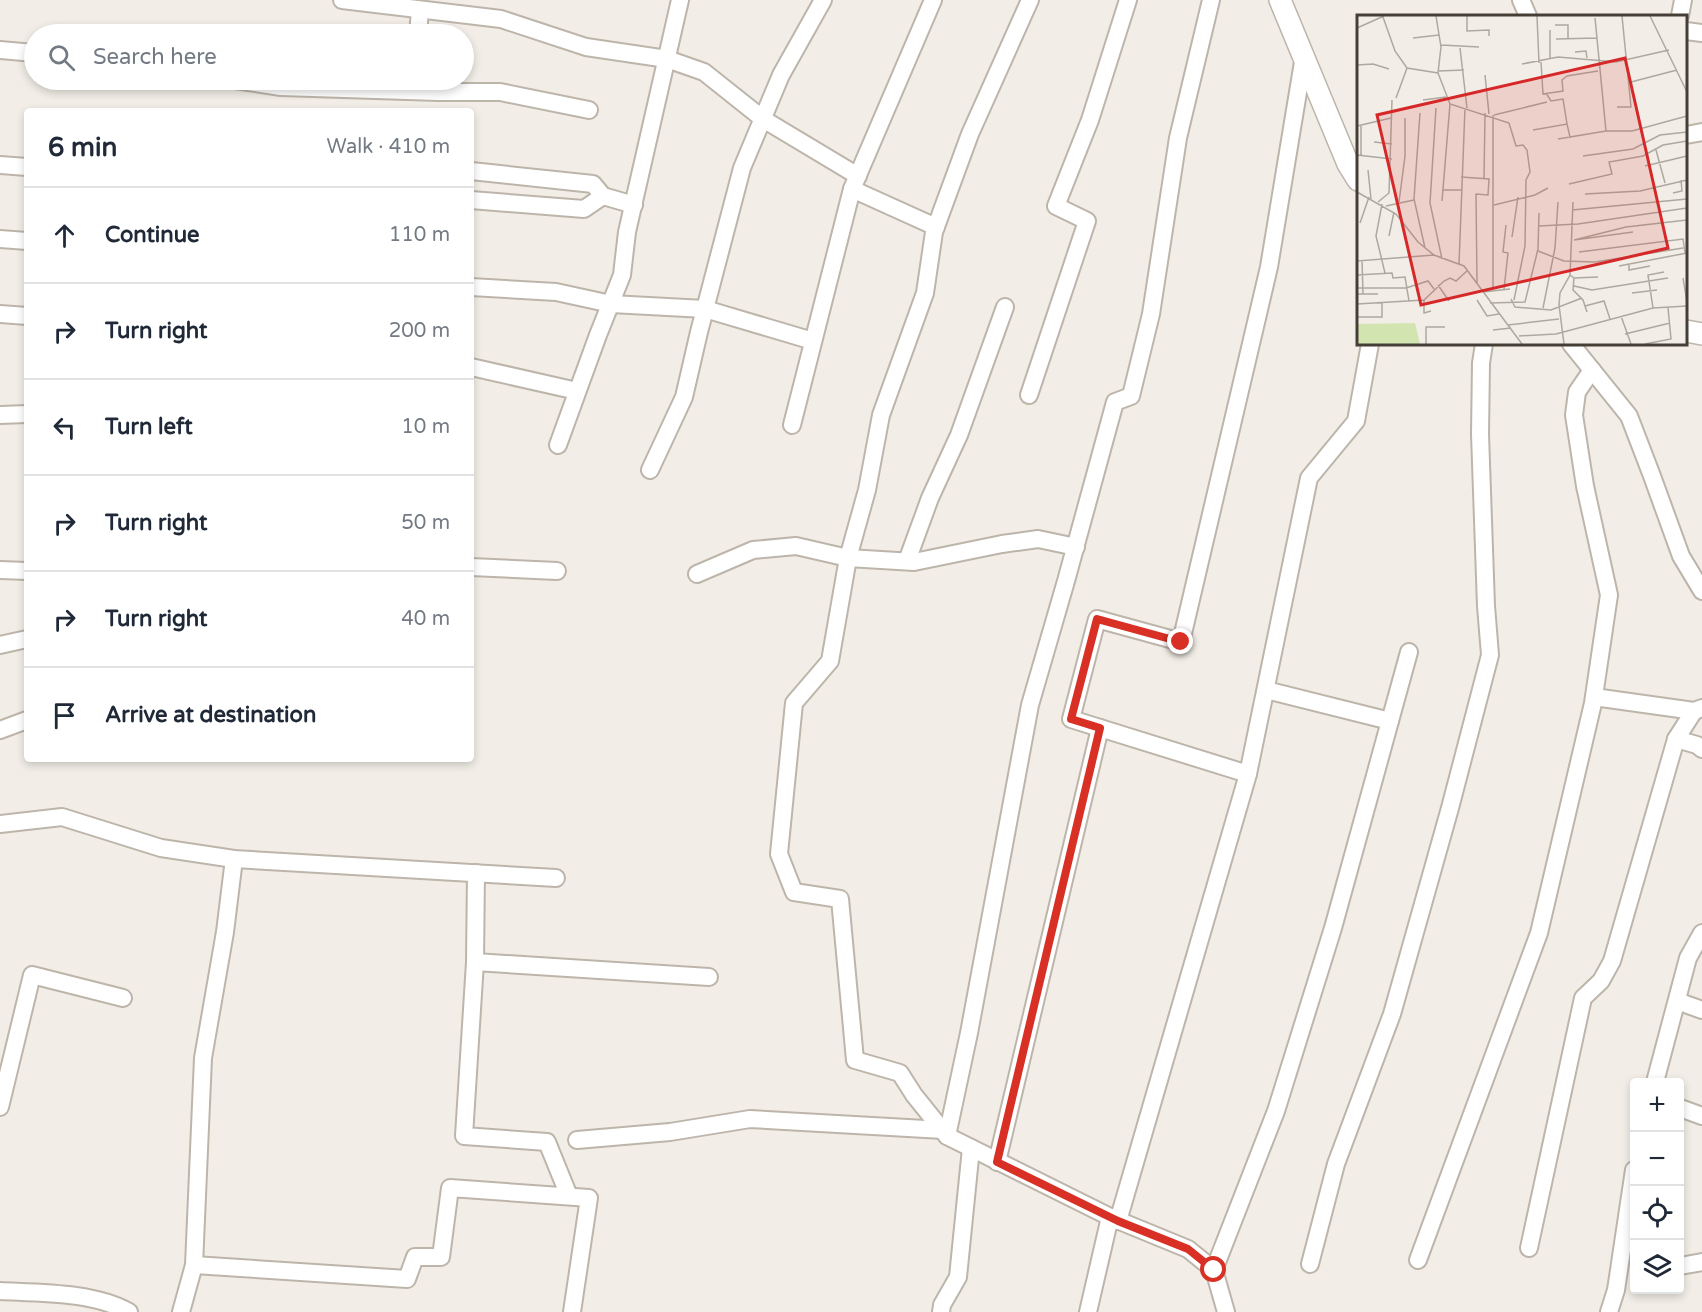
<!DOCTYPE html>
<meta charset="utf-8">
<style>
body{margin:0;font-family:"Varela Round",sans-serif;background:#f2f2f3;color:#1f2937}
.controls{position:absolute;right:18px;bottom:18px;display:grid;overflow:hidden;border-radius:6px;box-shadow:0 3px 9px #0003}
.controls button{width:54px;height:54px;display:grid;place-items:center;padding:0;border:0;border-bottom:2px solid #e0e1e3;background:#fff;color:#1f2937;font:30px sans-serif}
.stop{position:absolute;width:18px;height:18px;margin:-14px;border:4px solid #d93025;border-radius:50%;background:#fff}
.stop.end{background:#d93025;border-color:#fff;box-shadow:0 2px 6px #0008}
.list{margin:0;padding:0;list-style:none}
h2{display:flex;justify-content:space-between;align-items:center;height:78px;margin:0;padding:0 24px;font-size:26px}
h2 small{font-size:20px;font-weight:400;color:#747a83}
.list li{display:grid;grid-template-columns:39px 1fr auto;gap:18px;align-items:center;box-sizing:border-box;height:96px;padding:0 24px;border-top:2px solid #e0e1e3}
.list b{display:block;font-size:22px;white-space:nowrap}
.list em{font-size:20px;font-style:normal;color:#747a83}
.icon{flex:none;width:33px;height:33px;fill:none;stroke:currentColor;stroke-width:2;stroke-linecap:round;stroke-linejoin:round}
.map{position:relative;flex:none;width:1702px;height:1312px;overflow:hidden}
.search{position:absolute;background:#fff;box-shadow:0 3px 9px #0003;left:24px;top:24px;width:450px;height:66px;display:flex;align-items:center;gap:15px;box-sizing:border-box;padding:0 21px;border-radius:33px;color:#747a83;font-size:22px}
.panel{position:absolute;background:#fff;box-shadow:0 3px 9px #0003;left:24px;top:108px;width:450px;height:654px;border-radius:6px}
.map>svg:first-child{display:block}
.lines{fill:none;stroke-linecap:round;stroke-linejoin:round}
.minor-casing{stroke:#bdb5aa;stroke-width:20}
.tertiary-casing{stroke:#bdb5aa;stroke-width:24}
.minor{stroke:#fff;stroke-width:16}
.tertiary{stroke:#fff;stroke-width:21}
.route{stroke:#d93025;stroke-width:8}
.inset-road{fill:none;stroke:#ada8a0;stroke-width:1.5}
.view{fill:#d62828;fill-opacity:0.15;stroke:#d62828;stroke-width:3}
.inset-edge{fill:none;stroke:#453e36;stroke-width:3}
</style>
<div class="map">
<svg width="1702" height="1312" viewBox="0 0 1702 1312">
<rect width="100%" height="100%" fill="#f2eee7"/>
<g class="lines">
<g class="minor-casing">
<g id="minor">
<path d="M342,0L501,19L586,47L667,59L704,72L763,119L858,176"/>
<path d="M1030,0L970,134L934,232L925,293L881,415L867,490L848,558L830,661L794,703L779,854L794,892L840,899L855,1060L900,1073L914,1095L947,1136L1110,1217L1188,1249L1214,1270L1226,1312"/>
<path d="M1521,0L1528,16"/>
<path d="M1680,16L1683,0"/>
<path d="M1686,31L1702,33"/>
<path d="M418,34L420,10"/>
<path d="M0,50L34,53"/>
<path d="M235,80L281,87L438,92H500L589,110"/>
<path d="M1686,135L1702,132"/>
<path d="M0,165L27,167"/>
<path d="M471,171L593,184L603,196L634,205"/>
<path d="M852,189L936,227"/>
<path d="M471,200L584,209L603,196"/>
<path d="M0,239L27,241"/>
<path d="M471,287L556,292L611,304L705,309L813,341"/>
<path d="M0,314L27,316"/>
<path d="M1571,344L1629,416L1652,476L1681,556L1702,591"/>
<path d="M471,367L577,391"/>
<path d="M1029,395L1087,221L1056,206L1090,120L1128,0"/>
<path d="M0,415L27,414"/>
<path d="M792,425L852,189L933,0"/>
<path d="M558,445L598,335L622,275L627,232L680,0"/>
<path d="M650,470L684,397L699,332L742,168L781,75L823,0"/>
<path d="M907,561L930,498L959,435L1005,307"/>
<path d="M471,567L557,571"/>
<path d="M0,570L27,571"/>
<path d="M697,574L753,550L796,546L848,558L914,562L1002,544L1038,539L1076,547"/>
<path d="M0,645L27,639"/>
<path d="M1266,690L1390,721"/>
<path d="M1594,697L1694,711L1702,708"/>
<path d="M0,730L27,720"/>
<path d="M1676,739L1697,745L1702,749"/>
<path d="M1248,774L1071,719L1097,619L1181,642L1269,267L1304,56"/>
<path d="M0,824L62,817L161,848L234,859L556,878"/>
<path d="M476,873L475,962L709,977"/>
<path d="M475,962L464,1136L547,1142L569,1196"/>
<path d="M1677,1001L1702,1010"/>
<path d="M1655,1082L1688,958L1702,933"/>
<path d="M0,1107L32,975L123,998"/>
<path d="M1680,1108L1702,1116"/>
<path d="M947,1136L969,1033L1030,705L1066,581L1115,402L1131,396L1151,314L1178,138L1211,0"/>
<path d="M577,1140L670,1132L750,1119L943,1130"/>
<path d="M997,1162L1100,728"/>
<path d="M1118,1221L1248,774L1309,478L1356,421L1370,344"/>
<path d="M1529,1248L1583,998L1601,981L1612,961L1676,739L1694,711"/>
<path d="M1418,1260L1539,933L1593,703L1609,595L1585,486L1574,415L1577,392L1592,370"/>
<path d="M1310,1264L1336,1164L1392,1014L1450,808L1490,655L1486,606L1480,434L1481,363L1484,344"/>
<path d="M194,1265L407,1279L415,1257H441L450,1188L589,1198L572,1312"/>
<path d="M1680,1266L1702,1262"/>
<path d="M1214,1270L1276,1111L1333,928L1409,652"/>
<path d="M0,1291C40,1293 94,1292 129,1312"/>
<path d="M181,1312L194,1265L203,1058L225,932L234,859"/>
<path d="M941,1312L942,1305L958,1277L971,1148"/>
<path d="M1088,1312L1110,1217"/>
<path d="M1609,1312L1616,1290L1634,1170"/>
</g>
</g>
<g class="tertiary-casing">
<g id="tertiary">
<path d="M1280,0L1348,164L1358,180"/>
<path d="M1686,331L1702,334"/>
</g>
</g>
<use href="#minor" class="minor"/>
<use href="#tertiary" class="tertiary"/>
</g>
<g class="lines">
<path class="route" d="M1181,642L1097,619L1071,719L1100,728L997,1162L1118,1221L1188,1249L1214,1270"/>
</g>
<g transform="translate(1357 15)">
<rect width="330" height="330" fill="#f2eee7"/>
<path d="M58,308L63,329H0V309Z" fill="#d2e5b1"/>
<path class="inset-road" d="M79,1L84,32L81,58L93,89L152,108L159,131L166,130L170,135L173,157L169,165L168,231L157,285M110,1V16L132,15V21M180,1L182,48M293,1L330,77M26,2L38,36L50,53L81,58M238,3L249,116M198,10H211V24M0,13L27,1M193,15V45M56,23L82,20M199,24L240,23M84,30L122,32M103,33L110,93M218,37L229,36L230,43M184,47L186,79L206,76L205,65L210,61L241,56M165,49L201,42L259,47L312,35M0,50L16,49L32,54M81,56L107,55M128,60L132,99M274,67L320,55M189,78L194,86L206,84L210,109M39,83L50,53M66,85L89,82M260,92H274L265,1M79,93L73,188L85,244M63,98L57,184L68,233M137,100L190,87M4,110V141M0,111L34,103M176,115L210,109L213,122M201,124L249,116H275L330,101M17,127L35,129M299,135L308,168M0,140L35,144M226,141L276,134L303,120L330,117M288,151L330,141M11,155L14,184M104,162L132,164L131,180L119,179L120,268M127,164L128,98M212,169L255,159L252,147L286,141L306,130L330,126M86,175H105M0,177L39,199L61,227L77,240L107,251L165,329M316,178L325,176L324,165M228,179L283,176L330,165M85,186L93,89M21,187L32,178L35,85M42,187L48,141V103M25,189L19,221L28,258M137,190L178,180L191,173M29,191L57,185M215,195L330,184M3,208L12,182M182,211L221,209L330,193M32,221L37,197M155,222L161,182M217,225L269,212L330,205M217,225L276,217M181,236L207,246L238,247L326,233M222,237L326,224L328,238M5,245L6,279M0,246L77,240M102,249L108,93M272,250V255L293,251M262,251L330,238M0,260L35,258L36,263L48,262L52,286M213,260L217,263L216,275L226,285L230,297M217,263L241,262M326,263L330,287M81,270L92,286M217,271L235,275L311,263M0,273H49L71,266L77,274M136,274V100M147,274L151,238L146,237L149,210M126,277L153,274M275,278L300,275M0,279H21M154,284L158,292L194,295L225,283M67,285V298L74,296M120,285L130,301L142,299M133,288L168,287L181,234L182,198M0,289L67,285L87,266L93,263L99,266L111,255M228,291L247,286L253,304M186,293L198,233L201,187M296,293L291,260L307,257M264,301L274,329M0,302H25V288M151,310L202,304M136,315L154,313M268,319L313,308M162,321L199,319L296,293L330,291M69,329V312H88M207,329L202,290L203,278L213,260L216,187M288,329L314,324L311,293"/>
<path class="view" d="M268,43L311,233L64,290L20,100Z"/>
<rect width="330" height="330" class="inset-edge"/>
</g>
</svg>
<div class="controls">
<button>+</button>
<button>−</button>
<button><svg class="icon" aria-label="locate" viewBox="0 0 24 24"><circle cx="12" cy="12" r="6"/><path d="M12 2v4M12 18v4M2 12h4M18 12h4"/></svg></button>
<button><svg class="icon" aria-label="layers" viewBox="0 0 24 24"><path d="M12 4l9 5-9 5-9-5zM3 14l9 5 9-5"/></svg></button>
</div>
<div class="stop" style="left:1214px;top:1270px"></div>
<div class="stop end" style="left:1181px;top:642px"></div>
<div class="search"><svg class="icon" aria-label="search" viewBox="0 0 24 24"><circle cx="10" cy="10" r="6"/><path d="M15 15l6 6"/></svg>Search here</div>
<section class="panel">
<h2>6 min<small>Walk · 410 m</small></h2>
<ul class="list">
<li><svg class="icon" aria-label="ahead" viewBox="0 0 24 24"><path d="M12 20V5M6 11l6-6 6 6"/></svg><div><b>Continue</b></div><em>110 m</em></li>
<li><svg class="icon" aria-label="right" viewBox="0 0 24 24"><path d="M7 20v-9h11M14 6l5 5-5 5"/></svg><div><b>Turn right</b></div><em>200 m</em></li>
<li><svg class="icon" aria-label="left" viewBox="0 0 24 24"><path d="M17 20v-9H6M10 6l-5 5 5 5"/></svg><div><b>Turn left</b></div><em>10 m</em></li>
<li><svg class="icon" aria-label="right" viewBox="0 0 24 24"><path d="M7 20v-9h11M14 6l5 5-5 5"/></svg><div><b>Turn right</b></div><em>50 m</em></li>
<li><svg class="icon" aria-label="right" viewBox="0 0 24 24"><path d="M7 20v-9h11M14 6l5 5-5 5"/></svg><div><b>Turn right</b></div><em>40 m</em></li>
<li><svg class="icon" aria-label="arrive" viewBox="0 0 24 24"><path d="M6 21V4h12l-3 4 3 4H6"/></svg><div><b>Arrive at destination</b></div></li>
</ul>
</section>
</div>
